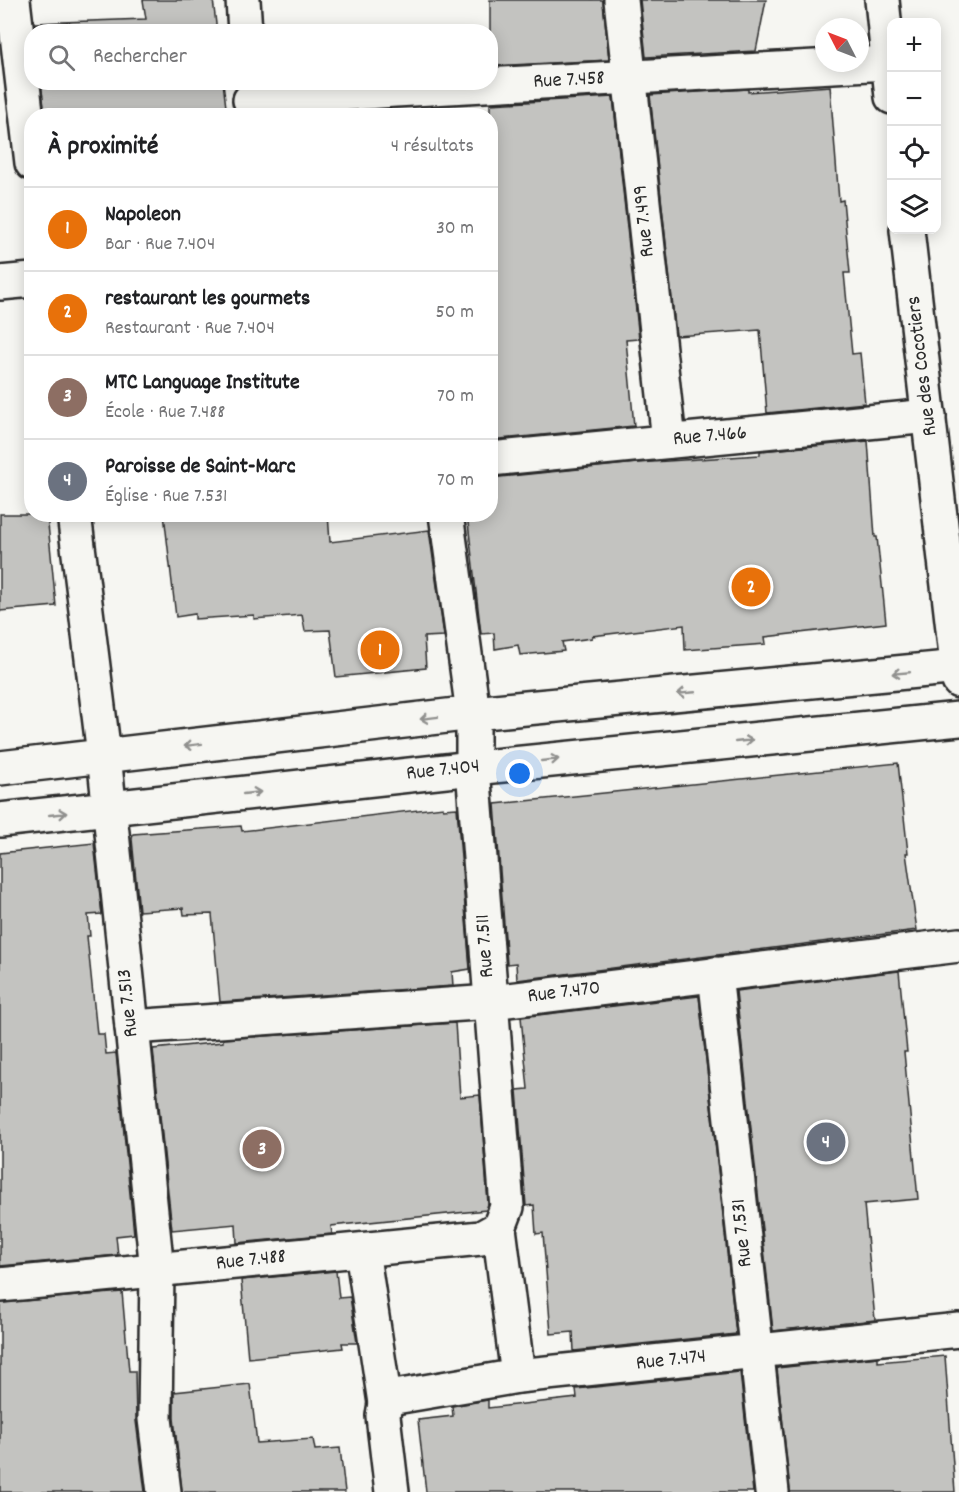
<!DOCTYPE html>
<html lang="fr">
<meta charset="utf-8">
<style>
body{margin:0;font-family:Dekko,sans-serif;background:#f2f2f2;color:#202124}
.controls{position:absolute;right:18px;top:18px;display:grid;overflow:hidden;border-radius:12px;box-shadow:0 3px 15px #0003}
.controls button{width:54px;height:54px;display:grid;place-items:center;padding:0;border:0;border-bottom:2px solid #e0e0e0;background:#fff;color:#202124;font:30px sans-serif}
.compass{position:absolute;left:815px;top:18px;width:54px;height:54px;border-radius:50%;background:#fff;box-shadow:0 3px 15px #0003;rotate:312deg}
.you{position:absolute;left:520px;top:774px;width:21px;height:21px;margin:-15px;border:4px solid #fff;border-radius:50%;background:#1a73e8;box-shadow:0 0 0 9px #1a73e833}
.badge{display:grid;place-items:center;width:39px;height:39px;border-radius:50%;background:#111827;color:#fff;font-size:20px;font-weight:700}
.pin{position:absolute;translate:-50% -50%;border:3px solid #fff;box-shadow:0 2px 6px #0006}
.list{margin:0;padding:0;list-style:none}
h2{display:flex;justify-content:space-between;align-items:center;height:78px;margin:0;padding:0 24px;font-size:26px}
h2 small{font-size:20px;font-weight:400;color:#757577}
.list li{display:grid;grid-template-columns:39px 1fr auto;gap:18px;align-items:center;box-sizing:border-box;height:84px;padding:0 24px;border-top:2px solid #e0e0e0}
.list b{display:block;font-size:22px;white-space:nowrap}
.list p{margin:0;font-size:20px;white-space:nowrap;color:#757577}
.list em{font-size:20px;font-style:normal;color:#757577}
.icon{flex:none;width:33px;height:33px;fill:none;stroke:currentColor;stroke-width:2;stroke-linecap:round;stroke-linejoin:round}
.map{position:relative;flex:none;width:959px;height:1492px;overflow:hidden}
.search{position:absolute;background:#fff;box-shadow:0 3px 15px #0003;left:24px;top:24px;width:474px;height:66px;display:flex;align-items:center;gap:15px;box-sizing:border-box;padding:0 21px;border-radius:24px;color:#757577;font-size:22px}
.panel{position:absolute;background:#fff;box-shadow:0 3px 15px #0003;left:24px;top:108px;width:474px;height:414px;border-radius:24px}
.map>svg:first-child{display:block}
.building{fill:#c3c3c0;stroke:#2b2b2b;stroke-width:1.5}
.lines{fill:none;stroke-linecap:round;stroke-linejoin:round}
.street-casing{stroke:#2b2b2b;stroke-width:38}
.secondary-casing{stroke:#2b2b2b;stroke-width:38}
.street{stroke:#f6f6f2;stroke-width:33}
.secondary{stroke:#f6f6f2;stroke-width:33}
.oneway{stroke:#90908e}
.labels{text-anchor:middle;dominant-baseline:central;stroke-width:6;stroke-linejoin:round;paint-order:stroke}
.street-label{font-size:21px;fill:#2b2b2b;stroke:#f6f6f2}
</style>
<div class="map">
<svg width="959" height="1492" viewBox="0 0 959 1492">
<rect width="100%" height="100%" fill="#f6f6f2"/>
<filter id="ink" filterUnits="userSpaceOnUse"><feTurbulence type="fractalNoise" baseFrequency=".0167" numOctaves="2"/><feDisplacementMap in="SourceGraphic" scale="12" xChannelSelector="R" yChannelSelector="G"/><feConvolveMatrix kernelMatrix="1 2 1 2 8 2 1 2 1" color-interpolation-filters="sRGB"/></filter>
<g filter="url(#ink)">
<g class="building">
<path d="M143,0H213L217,32H36L35,23L146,19Z"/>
<path d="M490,0H603L609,60L490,66Z"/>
<path d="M640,0H766L756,51L646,57Z"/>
<path d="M41,82H223L227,116H45Z"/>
<path d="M830,86L839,201L843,200L850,273H844L852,354L860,353L865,403L767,413L760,330L676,336L650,95L748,89V92Z"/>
<path d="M613,97L639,339L626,340L634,426L490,440V104Z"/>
<path d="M868,441L875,537H877L886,623L765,637L766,644L685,650L684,625L592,636V638L562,642L564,651L520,655L518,645L495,649L494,633L481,634L467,514H490V478L637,463L760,455V451Z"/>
<path d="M0,514H47L56,606L0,611Z"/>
<path d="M164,514H328L330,542L429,530L444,636L424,637L426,668L336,677L330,630L305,631L302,615L254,619V615L195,619V614L176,617Z"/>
<path d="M898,763L908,853H906L917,930L517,980L516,963L507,964L495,804Z"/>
<path d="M443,807V809L457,808L470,969L452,972L453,986L220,1002L212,914L184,915L183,908L139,911L132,839L133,834L241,826L242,831Z"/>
<path d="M94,843L102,914L88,915L90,936H87L97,1034H104L106,1054L116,1053L134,1234L116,1236L118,1255L0,1266V853Z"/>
<path d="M899,971L907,1052H904L918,1199L864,1204L875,1320L773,1331L736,991Z"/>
<path d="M699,996L736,1334L574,1351L573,1332L551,1334L543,1233L536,1234L534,1205L526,1206L517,1090L528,1089L521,1017Z"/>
<path d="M455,1023L460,1097L480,1095L488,1204L486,1210L331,1226L332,1234L237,1243L236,1224L172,1230L153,1049L223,1042V1039Z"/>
<path d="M336,1271L339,1298L350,1297L357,1343H342L343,1348L248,1358L241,1280Z"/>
<path d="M122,1292L129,1371H135L136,1421L145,1492H0V1303Z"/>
<path d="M945,1356L955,1492H790L777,1368L878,1357V1362Z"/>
<path d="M740,1372L753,1492H426L418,1420L453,1416L452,1406L488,1400V1408L577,1398L576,1389Z"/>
<path d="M250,1384L257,1443L313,1439L315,1450L340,1448L345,1492H182L174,1418V1392Z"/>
</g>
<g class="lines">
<g class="street-casing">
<g id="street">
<path d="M13,0L32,163"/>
<path d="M243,0L245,32"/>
<path d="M621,0L669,441"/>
<path d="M250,100L395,90L888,63"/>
<path d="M0,283L32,280"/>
<path d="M490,459L929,416"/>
<path d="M74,514L104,755L157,1270L155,1419L164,1492"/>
<path d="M446,514L473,713V768L507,1207L499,1228L518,1376"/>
<path d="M715,974L772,1492"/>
<path d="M132,1027L491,1002L959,945"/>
<path d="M362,1250L385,1403L383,1416L392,1492"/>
<path d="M0,1285L481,1238L499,1228"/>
<path d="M385,1403L395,1397L518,1376L959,1330"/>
</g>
</g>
<g class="secondary-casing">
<g id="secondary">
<path d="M882,0L892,97"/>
<path d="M907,230L959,681"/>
<path d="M0,768L473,713L959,667"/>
<path d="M0,820L473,768L959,719"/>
</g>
</g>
<use href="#street" class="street"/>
<use href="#secondary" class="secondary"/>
</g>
<defs><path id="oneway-shaft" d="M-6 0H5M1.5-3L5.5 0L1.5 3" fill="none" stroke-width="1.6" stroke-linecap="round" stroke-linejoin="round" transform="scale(1.5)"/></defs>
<g class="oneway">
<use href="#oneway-shaft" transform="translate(901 673) rotate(175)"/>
<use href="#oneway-shaft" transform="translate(686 693) rotate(175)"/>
<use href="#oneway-shaft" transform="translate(429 718) rotate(173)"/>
<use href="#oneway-shaft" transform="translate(744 741) rotate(-6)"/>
<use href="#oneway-shaft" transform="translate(193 745) rotate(173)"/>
<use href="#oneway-shaft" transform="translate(550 760) rotate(-6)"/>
<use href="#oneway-shaft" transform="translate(252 793) rotate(-6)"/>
<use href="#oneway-shaft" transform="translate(58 814) rotate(-6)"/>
</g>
</g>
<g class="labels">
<g class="street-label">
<text transform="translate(569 81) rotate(-3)">Rue 7.458</text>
<text transform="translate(645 221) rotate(-96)">Rue 7.499</text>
<text transform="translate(923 366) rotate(-97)">Rue des Cocotiers</text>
<text transform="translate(710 437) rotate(-5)">Rue 7.466</text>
<text transform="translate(443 771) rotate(-6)">Rue 7.404</text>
<text transform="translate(486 946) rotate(-94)">Rue 7.511</text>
<text transform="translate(564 993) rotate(-7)">Rue 7.470</text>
<text transform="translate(129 1003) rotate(-96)">Rue 7.513</text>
<text transform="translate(743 1233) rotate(-96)">Rue 7.531</text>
<text transform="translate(251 1261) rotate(-6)">Rue 7.488</text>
<text transform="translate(671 1361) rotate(-6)">Rue 7.474</text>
</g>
</g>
</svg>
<div class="controls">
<button>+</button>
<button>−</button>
<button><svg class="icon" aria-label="locate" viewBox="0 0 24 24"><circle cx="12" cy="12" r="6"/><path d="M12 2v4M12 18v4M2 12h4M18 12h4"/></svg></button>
<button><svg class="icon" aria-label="layers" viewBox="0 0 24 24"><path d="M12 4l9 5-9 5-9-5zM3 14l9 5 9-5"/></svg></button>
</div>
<svg class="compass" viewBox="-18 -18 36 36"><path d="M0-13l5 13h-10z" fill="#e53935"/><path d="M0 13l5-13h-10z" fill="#757577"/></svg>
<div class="you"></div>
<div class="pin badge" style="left:380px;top:650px;background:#e8710a">1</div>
<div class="pin badge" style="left:751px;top:587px;background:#e8710a">2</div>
<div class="pin badge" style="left:262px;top:1149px;background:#8d6e63">3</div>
<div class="pin badge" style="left:826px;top:1142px;background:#6b7280">4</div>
<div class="search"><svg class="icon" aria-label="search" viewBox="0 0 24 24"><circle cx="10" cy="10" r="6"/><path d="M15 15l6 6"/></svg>Rechercher</div>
<section class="panel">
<h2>À proximité<small>4 résultats</small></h2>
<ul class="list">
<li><span class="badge" style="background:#e8710a">1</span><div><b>Napoleon</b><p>Bar · Rue 7.404</p></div><em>30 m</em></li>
<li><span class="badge" style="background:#e8710a">2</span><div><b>restaurant les gourmets</b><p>Restaurant · Rue 7.404</p></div><em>50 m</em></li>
<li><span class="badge" style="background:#8d6e63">3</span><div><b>MTC Language Institute</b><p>École · Rue 7.488</p></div><em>70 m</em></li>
<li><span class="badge" style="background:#6b7280">4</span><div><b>Paroisse de Saint-Marc</b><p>Église · Rue 7.531</p></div><em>70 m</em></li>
</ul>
</section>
</div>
